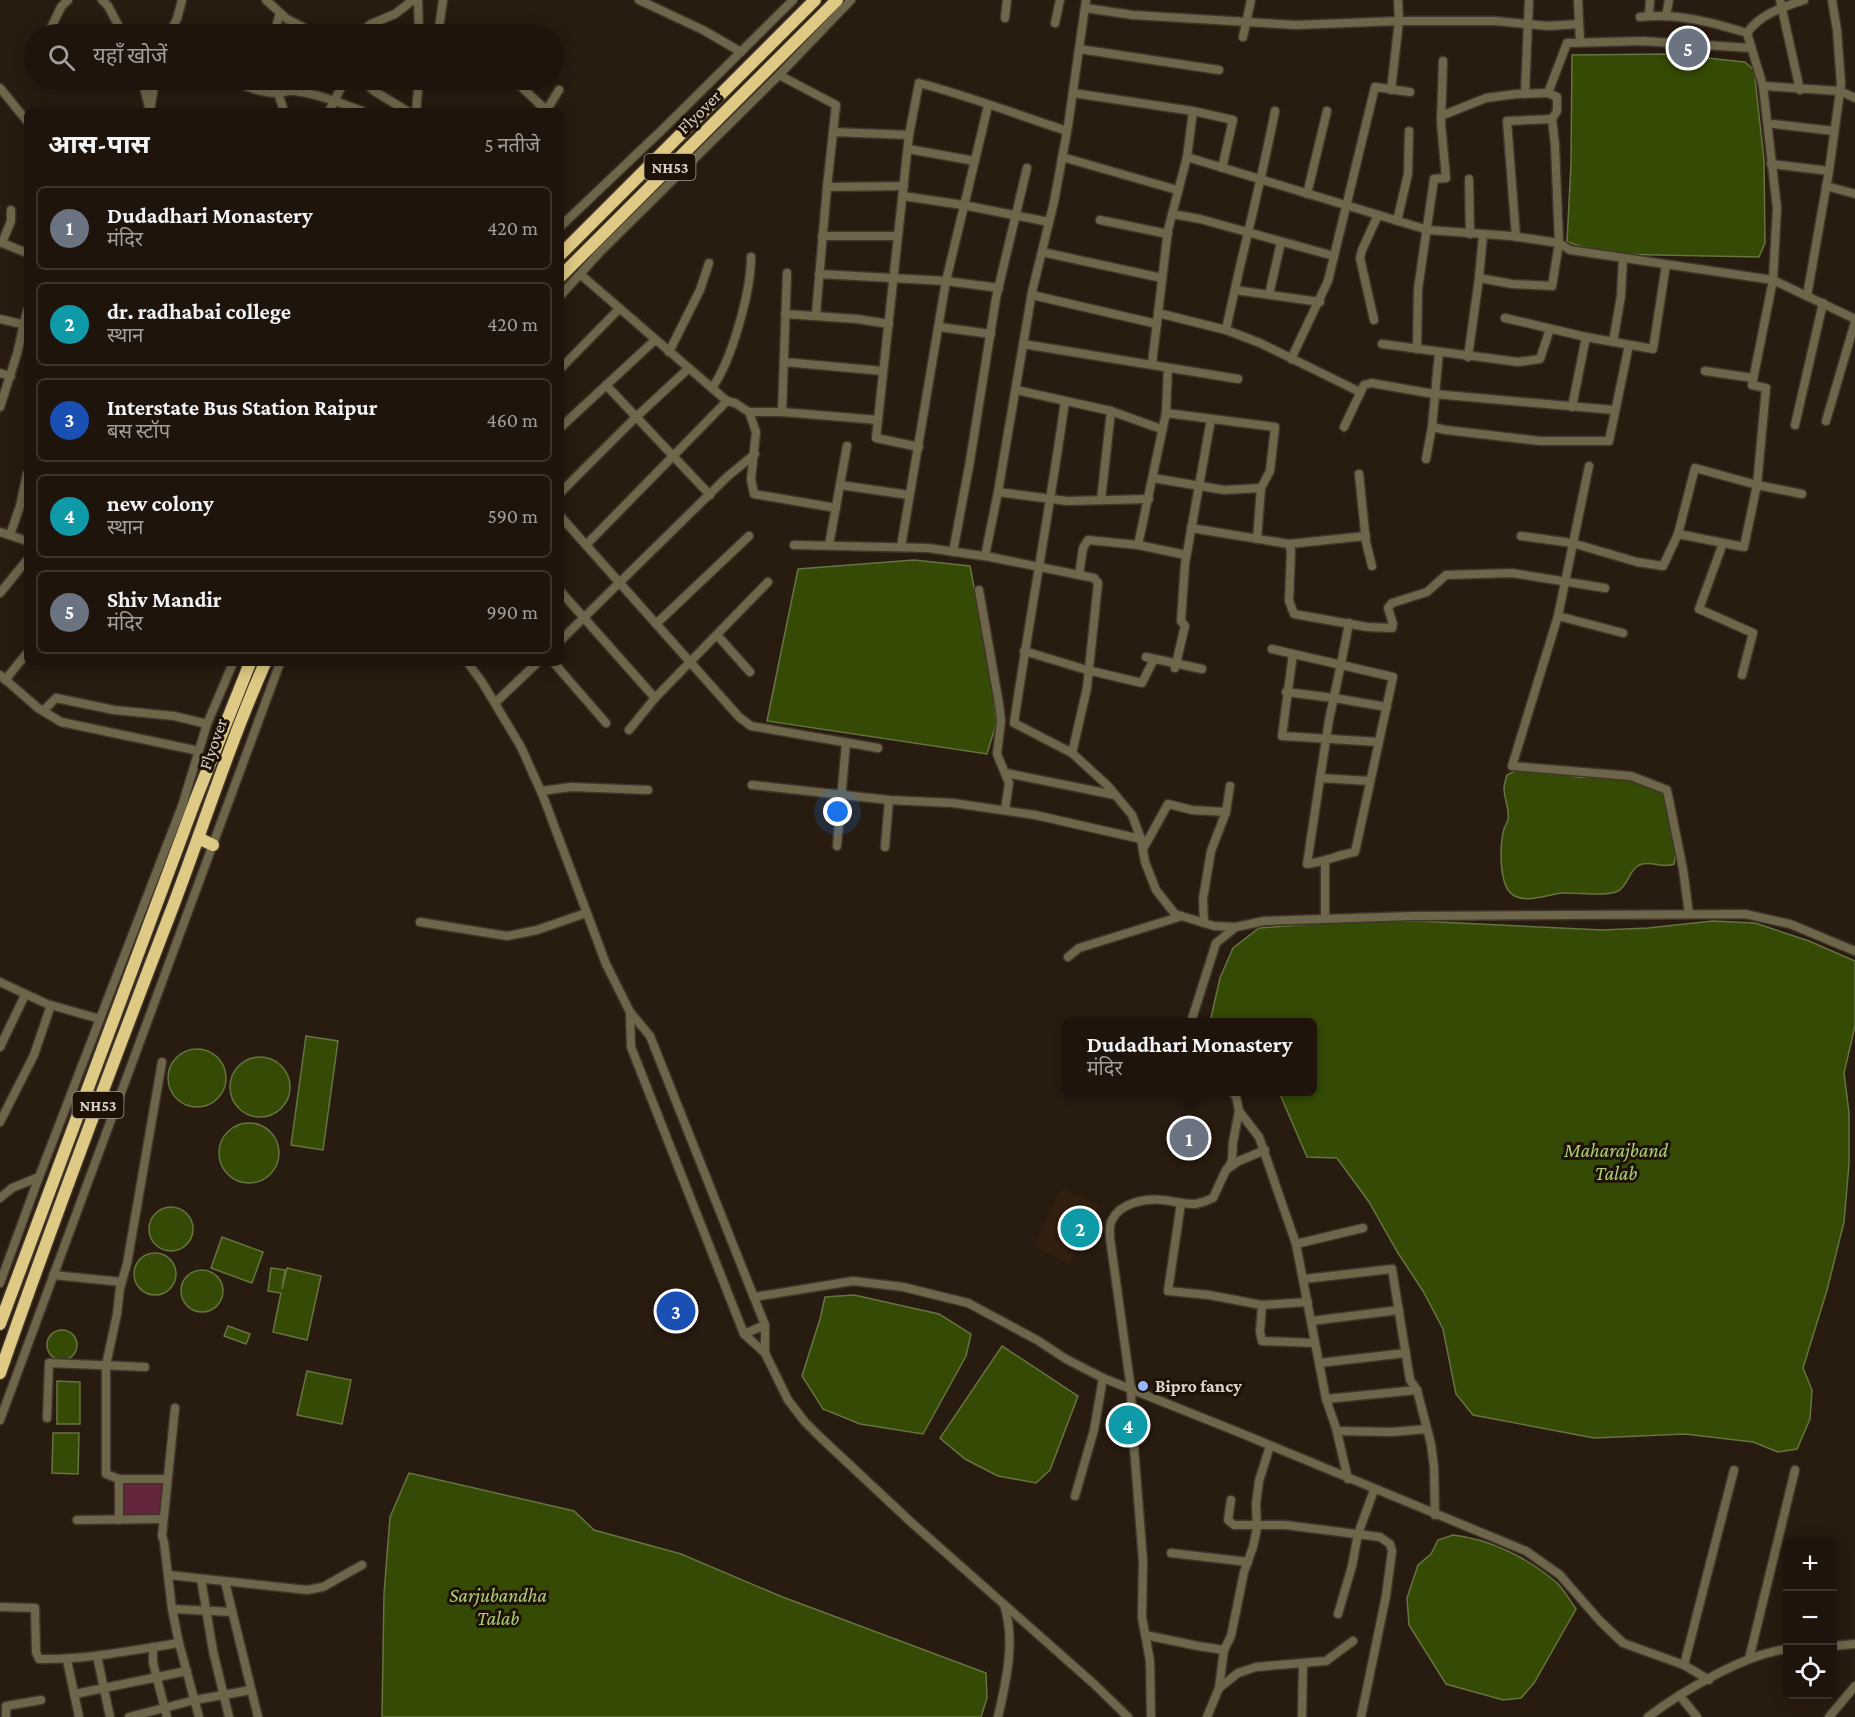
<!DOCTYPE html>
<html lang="hi">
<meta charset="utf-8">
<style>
body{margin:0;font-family:"Crimson Pro","Noto Sans Devanagari",serif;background:#2b211a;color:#f1f3f6}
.controls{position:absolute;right:18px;bottom:18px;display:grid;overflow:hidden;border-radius:9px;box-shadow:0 3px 15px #0003}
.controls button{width:54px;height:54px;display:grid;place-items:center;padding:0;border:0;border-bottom:2px solid #3c332d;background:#1e140c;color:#f1f3f6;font:30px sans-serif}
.you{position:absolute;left:838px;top:812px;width:21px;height:21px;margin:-15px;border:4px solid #fff;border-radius:50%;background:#1a73e8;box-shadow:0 0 0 9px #1a73e833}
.badge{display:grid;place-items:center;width:39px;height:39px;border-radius:50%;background:#0f766e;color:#fff;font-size:20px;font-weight:700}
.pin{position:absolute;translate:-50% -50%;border:3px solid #fff;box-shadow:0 2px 6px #0006}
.popup{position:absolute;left:1062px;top:1018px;width:255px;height:78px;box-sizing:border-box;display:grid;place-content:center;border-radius:9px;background:#1e140c;filter:drop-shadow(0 2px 4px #0005);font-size:20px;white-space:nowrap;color:#a19e9d}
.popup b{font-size:22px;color:#f1f3f6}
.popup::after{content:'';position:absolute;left:50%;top:100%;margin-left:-12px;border:12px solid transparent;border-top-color:#1e140c}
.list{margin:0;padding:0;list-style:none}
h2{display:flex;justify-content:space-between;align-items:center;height:78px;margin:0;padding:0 24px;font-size:26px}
h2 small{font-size:20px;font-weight:400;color:#a19e9d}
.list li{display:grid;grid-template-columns:39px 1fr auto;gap:18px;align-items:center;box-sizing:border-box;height:84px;margin:0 12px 12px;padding:0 12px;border:2px solid #3c332d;border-radius:9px}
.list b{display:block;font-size:22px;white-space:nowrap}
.list p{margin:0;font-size:20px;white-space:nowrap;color:#a19e9d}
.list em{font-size:20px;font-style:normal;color:#a19e9d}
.icon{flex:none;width:33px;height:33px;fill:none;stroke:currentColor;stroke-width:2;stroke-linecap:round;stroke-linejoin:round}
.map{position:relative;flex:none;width:1855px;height:1717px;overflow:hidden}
.search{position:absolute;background:#1e140c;box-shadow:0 3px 15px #0003;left:24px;top:24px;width:540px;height:66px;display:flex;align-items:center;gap:15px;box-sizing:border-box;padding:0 21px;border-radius:33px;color:#a19e9d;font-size:22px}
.panel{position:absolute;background:#1e140c;box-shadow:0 3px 15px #0003;left:24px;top:108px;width:540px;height:558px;border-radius:9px}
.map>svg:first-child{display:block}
.built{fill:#311f0f}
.green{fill:#63263d}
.water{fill:#354a05;stroke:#677341;stroke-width:1.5}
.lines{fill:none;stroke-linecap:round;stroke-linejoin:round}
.minor-casing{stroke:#41352a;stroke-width:11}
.highway-casing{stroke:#41352a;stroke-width:15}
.minor{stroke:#6d664a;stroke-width:8}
.highway{stroke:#deca84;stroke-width:12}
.poi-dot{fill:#96b6fd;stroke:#1e1207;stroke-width:2}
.labels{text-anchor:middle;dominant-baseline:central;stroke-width:6;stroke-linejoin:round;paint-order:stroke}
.shield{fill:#1e1207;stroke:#a39991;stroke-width:1.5}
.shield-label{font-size:16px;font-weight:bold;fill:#dcd3cc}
.street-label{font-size:18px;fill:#dcd3cc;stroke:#1e1207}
.poi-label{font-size:18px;font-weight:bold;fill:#dcd3cc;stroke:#1e1207;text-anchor:start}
.water-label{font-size:20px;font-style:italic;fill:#acce75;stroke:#1e1207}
</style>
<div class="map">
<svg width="1855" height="1717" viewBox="0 0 1855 1717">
<rect width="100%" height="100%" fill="#281b10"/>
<path class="built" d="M1062,1188L1099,1206L1070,1264L1034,1246Z"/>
<path class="green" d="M123,1482H162L159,1513L155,1517L126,1516L121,1513L122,1485Z"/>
<g class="water">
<path d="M1669,54L1745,62L1754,70L1764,160L1765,243L1759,257L1606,254L1567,242L1571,164L1572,55Z"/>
<path d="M914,560L970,566L992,681L996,724L987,754L767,721L798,569Z"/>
<path d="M1525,766L1565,772C1576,783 1602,773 1617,776C1636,778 1649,786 1666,796L1677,848L1674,864C1663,869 1653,861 1642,864C1629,868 1629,885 1618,891C1606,897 1577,892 1563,893C1547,894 1528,904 1513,895C1498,885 1500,844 1504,829C1505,826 1507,823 1508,820C1510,809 1504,799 1504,788C1504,784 1506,779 1507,775Z"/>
<path d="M1348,921H1417L1602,930L1648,928L1713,921L1755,923L1809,941L1855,961V1026L1844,1073L1849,1113V1164L1844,1222L1827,1290L1803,1368L1812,1390L1810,1419L1797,1449L1778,1452L1753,1442L1685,1434L1594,1438L1473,1415L1456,1394L1443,1329L1423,1291L1398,1253L1369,1202L1337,1158L1307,1157L1279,1092H1312V1022H1210L1220,978L1233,948L1259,928Z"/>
<path d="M306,1036L338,1041L323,1150L291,1145Z"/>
<circle cx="197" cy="1078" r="29"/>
<circle cx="260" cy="1087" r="30"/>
<circle cx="249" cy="1153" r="30"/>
<circle cx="171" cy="1229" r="22"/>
<path d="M222,1237L263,1252L252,1283L211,1268Z"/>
<circle cx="155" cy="1274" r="21"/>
<path d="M271,1268L285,1270L282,1289L287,1268L321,1276L307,1340L273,1332L281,1293L268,1291Z"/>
<circle cx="202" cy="1291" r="21"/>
<path d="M854,1295L939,1314L971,1334L966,1356L923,1434L860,1424L823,1409L802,1376L820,1319L825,1297Z"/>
<path d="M228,1326L250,1334L246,1344L224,1336Z"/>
<circle cx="62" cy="1345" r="15"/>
<path d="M1002,1346L1078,1396L1050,1470L1036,1483L998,1476L965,1459L940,1438Z"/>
<path d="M307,1371L351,1380L342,1424L297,1415Z"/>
<path d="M57,1381L80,1382V1424H57Z"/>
<path d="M53,1433H79L78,1474L52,1473Z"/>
<path d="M409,1473L574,1511L594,1530L681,1554L780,1596L986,1673L987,1698L981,1717H382L384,1594L390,1517Z"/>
<path d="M1453,1535C1490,1539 1528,1558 1557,1583C1564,1590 1570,1600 1576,1609L1534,1683L1521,1698L1503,1700L1446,1684L1409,1625L1407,1598L1418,1565L1431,1554L1438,1540Z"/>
</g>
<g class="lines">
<g class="minor-casing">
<g id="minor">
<path d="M102,0L108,6L123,34"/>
<path d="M266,0L287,19L316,34"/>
<path d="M418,0L419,34"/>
<path d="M639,0L703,30L741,52"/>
<path d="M1578,0L1580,42"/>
<path d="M1780,0L1800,90"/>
<path d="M1085,8L1133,15L1296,25L1399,21H1495L1548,26L1578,24"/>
<path d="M1649,16L1650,0"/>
<path d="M1666,16L1669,0"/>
<path d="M1640,17C1678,13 1711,22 1747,33"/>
<path d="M1005,18L1007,0"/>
<path d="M1055,23L1060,0"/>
<path d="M48,34L61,7L68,0"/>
<path d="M169,34L177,19L182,0"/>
<path d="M274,34L280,13"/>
<path d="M359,34L371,24L395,14L413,0"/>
<path d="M438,34L443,0"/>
<path d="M1243,37L1251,0"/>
<path d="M1751,48L1643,41L1567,43L1548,93L1557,97V111L1552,119L1555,145L1559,243L1570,250L1773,280L1855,319"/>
<path d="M1079,49L1219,70"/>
<path d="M779,75L836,105L827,187L816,314"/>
<path d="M142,80L149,107"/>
<path d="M233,80C246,87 262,93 277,93C283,93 289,90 295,91C318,94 341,103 362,111"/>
<path d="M270,80L271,86L278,93L284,111"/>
<path d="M362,80L374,91L407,111"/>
<path d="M514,80L546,110"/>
<path d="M1763,86L1840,91L1855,98"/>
<path d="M0,88L27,121"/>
<path d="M1391,90L1399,21L1398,0"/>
<path d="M1073,93L1193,111L1233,120L1222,168"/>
<path d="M1525,94L1529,0"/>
<path d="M150,111L155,80"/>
<path d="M329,111L345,80"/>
<path d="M416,111L419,80"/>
<path d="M546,111L559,90"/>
<path d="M1441,116L1486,98L1516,94L1548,93"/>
<path d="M1774,124L1834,131"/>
<path d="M833,132L909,135"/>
<path d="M908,149L975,161"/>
<path d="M1062,157L1177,190"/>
<path d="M1187,157L1193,111"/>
<path d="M1771,164L1829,171"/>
<path d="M1469,179L1470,234"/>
<path d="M1826,186L1855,194"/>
<path d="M827,187L904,186"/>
<path d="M1307,194L1327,111"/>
<path d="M903,196L963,205L1049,222"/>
<path d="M1172,214L1200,219L1334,256"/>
<path d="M1100,220L1168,234"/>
<path d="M1397,221L1408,174L1409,131"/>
<path d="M561,226L664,128L793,0"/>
<path d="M822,236H898"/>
<path d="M1516,237L1507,121L1552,119"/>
<path d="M0,242L27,253"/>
<path d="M2,243L11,221V210"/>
<path d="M1042,252L1162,278"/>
<path d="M819,274L946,281L999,288"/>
<path d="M581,275L727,401L735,403L749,412L756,432L751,479L754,494L836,508"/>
<path d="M1235,290L1320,302"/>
<path d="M561,295L600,252L779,75L851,0"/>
<path d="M1032,295L1157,324"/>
<path d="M1269,295L1281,242"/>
<path d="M1807,296L1829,171L1841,84L1837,30L1832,0"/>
<path d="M1158,313L1226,330C1241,257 1261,184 1275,111"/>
<path d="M785,314L857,319L889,324"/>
<path d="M1505,318L1586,337L1653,349L1666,265"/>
<path d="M0,319L26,325"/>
<path d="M1374,320L1360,258L1362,250L1378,215"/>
<path d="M939,327L991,334"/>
<path d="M1226,330L1260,343L1360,392"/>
<path d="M1613,342L1621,296L1623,258"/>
<path d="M1023,344L1238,379"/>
<path d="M1382,344L1518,362L1540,359L1550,329"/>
<path d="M1417,349L1418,289L1434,179L1446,178L1441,123L1443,61"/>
<path d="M669,352L700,290L709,263"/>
<path d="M1468,357L1479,278L1483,235"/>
<path d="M1291,359L1328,281L1375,87L1410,92"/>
<path d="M784,362L883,371"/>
<path d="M1152,364L1168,230L1187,157L1428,230L1511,236L1559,243L1552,286L1512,284L1479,278"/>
<path d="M561,368L619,309"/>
<path d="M1705,371L1753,378"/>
<path d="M0,373L11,376"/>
<path d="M606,385L710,495"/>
<path d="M712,388C732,360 751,291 751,257"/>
<path d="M1016,390L1111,411L1161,429"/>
<path d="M1065,401C1050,508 1030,615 1014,723L1072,753L1108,786L1132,815L1141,839L1145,862L1156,890L1175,914L1214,926L1236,927"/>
<path d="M0,407L17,354L27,311"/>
<path d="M1572,407L1586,337"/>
<path d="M749,412H782L878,420"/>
<path d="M782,412L787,273"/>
<path d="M1166,413L1275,427L1270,471L1261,488L1257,539"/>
<path d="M1826,421L1855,322"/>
<path d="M1795,425L1823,303"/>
<path d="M561,427L655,340"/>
<path d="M1344,427L1364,385L1371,383L1434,394L1614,410"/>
<path d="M1432,427L1446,430L1540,441H1609L1629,345"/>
<path d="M919,447L876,438L909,135L919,83C969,96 1018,115 1067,131"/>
<path d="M1426,459L1432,427L1439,352"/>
<path d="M1359,474L1366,542L1372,566"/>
<path d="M1153,478L1224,490L1261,488"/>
<path d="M840,485L909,495"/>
<path d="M561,492L636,417L689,368"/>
<path d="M998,492L1067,501L1149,499"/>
<path d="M1101,500L1111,411"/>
<path d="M561,517L739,717L751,726L878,748"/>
<path d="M1191,528L1289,544L1291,551L1289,601L1294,614L1367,627L1392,628L1393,624L1388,608L1392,603L1427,592L1446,575L1512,573L1605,588"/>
<path d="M0,532L27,541"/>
<path d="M1678,534L1744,547L1757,485L1766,388L1752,385L1773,280L1777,208L1763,86L1747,33C1760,14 1783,7 1804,0"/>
<path d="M10,535L20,506L27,474"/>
<path d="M1521,536L1572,543L1637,562L1663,566L1678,534L1695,468L1757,485L1802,494"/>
<path d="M1723,543L1699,609L1753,633L1742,675"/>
<path d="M1289,544L1366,536"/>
<path d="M586,545L727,401"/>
<path d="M794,545L928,548L990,557L1094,578L1098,583L1087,688L1072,753"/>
<path d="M829,545L847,446"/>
<path d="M1138,545L1166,413L1168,368"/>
<path d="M901,547L946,281L988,106"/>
<path d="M953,552L970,461L996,298L1027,168"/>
<path d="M985,556L998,492L1032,292L1054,202L1068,126L1086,0"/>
<path d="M1079,575L1083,548L1088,540L1138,545L1186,555"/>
<path d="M979,590L999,704L1001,721L997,754L1009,783L1005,810"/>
<path d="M561,592L655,698"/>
<path d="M0,593L27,560"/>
<path d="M1558,616L1589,466"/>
<path d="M656,624L749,536"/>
<path d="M1623,633L1558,616L1512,766L1631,776L1667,790L1683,869L1689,914"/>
<path d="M717,635L750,672"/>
<path d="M561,640L728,476L755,454"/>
<path d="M1272,649L1393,677L1355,852C1338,855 1324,862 1307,864L1329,720C1336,688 1343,655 1349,623"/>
<path d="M1024,651L1087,670L1142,683L1154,659"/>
<path d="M1293,654L1282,736L1379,742"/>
<path d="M1146,657L1202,669"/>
<path d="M468,663L482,682L521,747L543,796L606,964L630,1012L650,1036L765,1325V1353"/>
<path d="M554,663L606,723"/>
<path d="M1175,668L1185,626L1181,621L1185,564L1211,419"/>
<path d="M0,675L38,708L61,722L199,751"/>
<path d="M5,680L27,653"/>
<path d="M1286,692L1334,698L1387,707"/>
<path d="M495,703L537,663"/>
<path d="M43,711L56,698L114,710L174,716L207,724"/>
<path d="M629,730L655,698L768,582"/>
<path d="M1006,773L1115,795"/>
<path d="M1320,778L1370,781"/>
<path d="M752,785L889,800L953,803L1035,815L1141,839"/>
<path d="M541,791L571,787L648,790"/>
<path d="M837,846L846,743"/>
<path d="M885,847L889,800"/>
<path d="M1143,849L1168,804L1192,810L1226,812"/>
<path d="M1325,918V862"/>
<path d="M420,922L507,936L537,930L586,913"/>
<path d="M1204,923L1203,899L1211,851L1226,812L1230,786"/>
<path d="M1068,957L1079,948L1182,916"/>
<path d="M0,982L47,1004L100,1019"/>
<path d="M630,1012L631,1047L744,1334L765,1353L788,1400L805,1422L820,1437L912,1523L1094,1684L1128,1717"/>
<path d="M1191,1022L1216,943L1236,927L1264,921L1413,916L1745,914L1790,924L1855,951"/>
<path d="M0,1047L25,995"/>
<path d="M162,1062L127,1264L120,1288L117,1314L106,1365V1474L119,1479H167"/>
<path d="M1232,1092L1236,1096L1239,1111L1259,1137L1296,1244L1326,1399L1336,1428L1348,1479"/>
<path d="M0,1122L34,1055L51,1005"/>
<path d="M1228,1168L1232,1161L1233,1142L1239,1111"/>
<path d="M0,1198L12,1188L39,1177"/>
<path d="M1181,1203L1168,1291L1209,1295L1262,1305L1308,1302"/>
<path d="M1296,1244L1363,1228"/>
<path d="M53,1275L122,1282"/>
<path d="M1304,1279L1392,1269L1410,1380L1417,1390L1431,1444L1434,1467L1435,1515"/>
<path d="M0,1283L39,1177L182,806L207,724L233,663"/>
<path d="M754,1297L853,1281L903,1287L968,1303L1037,1340L1066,1359L1103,1378L1238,1432L1526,1551L1560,1575L1600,1621L1623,1643L1684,1665L1709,1680"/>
<path d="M1262,1305L1260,1332L1262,1341L1315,1343"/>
<path d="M1311,1321L1399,1310"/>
<path d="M744,1334L765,1325"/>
<path d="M1319,1363L1406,1353"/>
<path d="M1326,1399L1417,1390"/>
<path d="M175,1408L162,1536L164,1542L172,1609L179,1643L199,1717"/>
<path d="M47,1418L49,1363L145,1367"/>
<path d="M0,1420L280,663"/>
<path d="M1337,1431L1392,1432L1427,1429"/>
<path d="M119,1479V1520"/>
<path d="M1075,1496L1094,1430L1103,1378"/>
<path d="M1231,1500L1228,1520L1234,1525H1285L1380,1537L1390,1544L1392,1551L1386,1596L1361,1717"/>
<path d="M77,1520L162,1519"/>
<path d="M1171,1553L1248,1562"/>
<path d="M169,1575L307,1590L323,1587L362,1565"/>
<path d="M201,1579L213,1651L229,1717"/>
<path d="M225,1582L258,1717"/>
<path d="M0,1607L35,1608L36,1652L39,1659C87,1660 133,1650 179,1643"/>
<path d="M172,1609L232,1612"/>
<path d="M1338,1614L1352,1566L1358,1534L1374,1490"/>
<path d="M1145,1635L1198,1646L1224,1650"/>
<path d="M1832,1646L1855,1644"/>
<path d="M153,1647V1663L167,1717"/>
<path d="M97,1656L110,1717"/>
<path d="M1749,1659L1795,1470"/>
<path d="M67,1660L79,1717"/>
<path d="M1684,1665L1734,1470"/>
<path d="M1219,1688L1238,1673L1256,1667L1326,1661L1353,1641"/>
<path d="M75,1694L187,1671"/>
<path d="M1680,1696L1697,1717"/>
<path d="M6,1717V1706L41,1700"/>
<path d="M129,1717L195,1700L251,1690"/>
<path d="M998,1717C1006,1682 1016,1640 1004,1605"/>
<path d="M1151,1717L1150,1661L1142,1617L1143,1561L1132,1422L1131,1389L1110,1238C1110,1232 1109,1225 1112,1220C1120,1203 1145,1198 1162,1200C1172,1201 1184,1204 1195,1204C1201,1203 1207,1201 1213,1198L1226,1170L1239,1161L1265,1150"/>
<path d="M1207,1717L1219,1688L1224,1650L1231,1636L1244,1572L1253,1547L1257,1528L1256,1504L1259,1481L1270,1446"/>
<path d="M1302,1717L1303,1663"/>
<path d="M1648,1717C1681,1692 1746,1653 1788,1649"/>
<path d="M1829,1717L1855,1686"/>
</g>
</g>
<g class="highway-casing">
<g id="highway">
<path d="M561,254L815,0"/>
<path d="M561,276L837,0"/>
<path d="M198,838L213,845"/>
<path d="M0,1324L195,801L250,663"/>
<path d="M0,1373C55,1215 115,1057 175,901C205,821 231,740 265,663"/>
</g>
</g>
<use href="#minor" class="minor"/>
<use href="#highway" class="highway"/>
</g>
<circle class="poi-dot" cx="1143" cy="1386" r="6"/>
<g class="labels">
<g class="shield">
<rect x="644.5" y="154" width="51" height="26" rx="4.5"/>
<rect x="72.5" y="1092" width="51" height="26" rx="4.5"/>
</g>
<g class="shield-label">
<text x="670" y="167">NH53</text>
<text x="98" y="1105">NH53</text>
</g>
<g class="street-label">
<text transform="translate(699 112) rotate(-45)">Flyover</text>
<text transform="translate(213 744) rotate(-71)">Flyover</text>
</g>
<g class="poi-label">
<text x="1155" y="1386">Bipro fancy</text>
</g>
<g class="water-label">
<text x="1616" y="1150">Maharajband<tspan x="1616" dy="23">Talab</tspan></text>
<text x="498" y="1595">Sarjubandha<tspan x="498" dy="23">Talab</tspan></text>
</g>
</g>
</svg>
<div class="controls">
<button>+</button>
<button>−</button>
<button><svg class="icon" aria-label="locate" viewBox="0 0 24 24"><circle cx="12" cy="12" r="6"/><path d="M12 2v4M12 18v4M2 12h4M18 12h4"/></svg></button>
</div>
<div class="you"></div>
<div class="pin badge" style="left:1189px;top:1138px;background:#6b7280">1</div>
<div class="popup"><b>Dudadhari Monastery</b>मंदिर</div>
<div class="pin badge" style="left:1080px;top:1228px;background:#0f9aa8">2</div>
<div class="pin badge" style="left:676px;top:1311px;background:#1a4fb4">3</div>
<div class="pin badge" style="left:1128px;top:1425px;background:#0f9aa8">4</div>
<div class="pin badge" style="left:1688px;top:48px;background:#6b7280">5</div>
<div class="search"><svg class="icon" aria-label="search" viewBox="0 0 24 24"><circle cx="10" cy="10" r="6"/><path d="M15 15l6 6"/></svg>यहाँ खोजें</div>
<section class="panel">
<h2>आस-पास<small>5 नतीजे</small></h2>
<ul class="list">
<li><span class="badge" style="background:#6b7280">1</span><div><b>Dudadhari Monastery</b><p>मंदिर</p></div><em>420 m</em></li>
<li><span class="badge" style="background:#0f9aa8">2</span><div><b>dr. radhabai college</b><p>स्थान</p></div><em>420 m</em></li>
<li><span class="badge" style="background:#1a4fb4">3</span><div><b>Interstate Bus Station Raipur</b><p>बस स्टॉप</p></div><em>460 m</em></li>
<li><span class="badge" style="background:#0f9aa8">4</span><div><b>new colony</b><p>स्थान</p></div><em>590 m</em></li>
<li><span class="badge" style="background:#6b7280">5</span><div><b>Shiv Mandir</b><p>मंदिर</p></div><em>990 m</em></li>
</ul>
</section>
</div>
